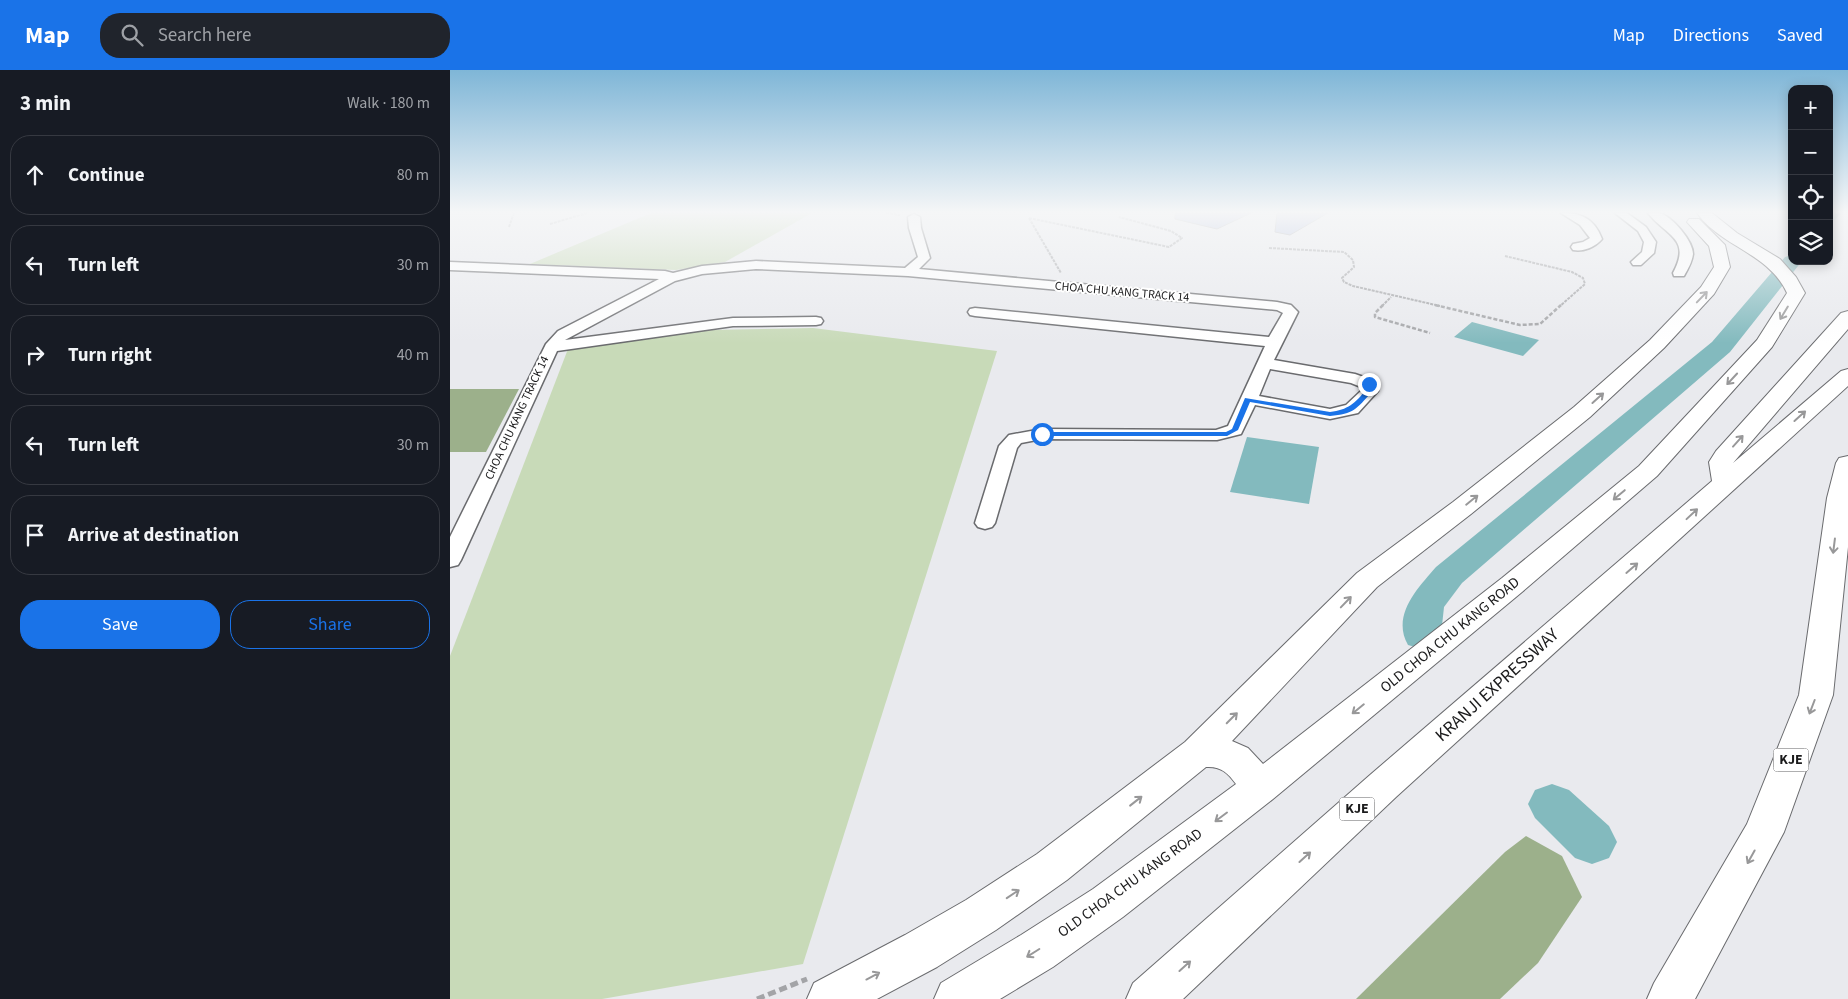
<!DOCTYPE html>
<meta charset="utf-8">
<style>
body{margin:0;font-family:"Source Sans 3",sans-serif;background:#20242c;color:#f1f3f6}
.controls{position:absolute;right:15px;top:15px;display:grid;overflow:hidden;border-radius:10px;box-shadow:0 2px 12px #0003}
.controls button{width:45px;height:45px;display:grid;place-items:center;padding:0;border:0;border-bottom:1px solid #363941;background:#171b24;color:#f1f3f6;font:25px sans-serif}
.stop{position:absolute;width:15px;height:15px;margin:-11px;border:4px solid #1a73e8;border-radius:50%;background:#fff}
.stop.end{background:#1a73e8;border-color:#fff;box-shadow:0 1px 5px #0008}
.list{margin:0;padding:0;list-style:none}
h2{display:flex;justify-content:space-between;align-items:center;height:65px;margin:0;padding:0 20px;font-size:21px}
h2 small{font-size:16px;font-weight:400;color:#9ea1a6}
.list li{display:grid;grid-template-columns:32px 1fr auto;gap:15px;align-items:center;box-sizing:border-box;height:80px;margin:0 10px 10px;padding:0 10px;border:1px solid #363941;border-radius:20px}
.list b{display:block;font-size:19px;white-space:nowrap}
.list em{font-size:16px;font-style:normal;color:#9ea1a6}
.actions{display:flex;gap:10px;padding:15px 20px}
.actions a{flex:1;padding:11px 0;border:1px solid #1a73e8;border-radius:20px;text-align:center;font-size:18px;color:#1a73e8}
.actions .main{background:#1a73e8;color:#fff}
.icon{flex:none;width:28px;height:28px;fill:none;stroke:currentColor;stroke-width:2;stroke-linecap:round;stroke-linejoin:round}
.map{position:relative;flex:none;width:1398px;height:929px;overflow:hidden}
header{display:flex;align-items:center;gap:30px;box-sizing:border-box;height:70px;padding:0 25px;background:#1a73e8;color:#fff}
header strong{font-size:24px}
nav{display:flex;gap:28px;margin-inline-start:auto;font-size:18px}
.search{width:350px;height:45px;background:#20242c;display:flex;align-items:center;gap:12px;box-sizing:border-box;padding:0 18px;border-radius:20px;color:#9ea1a6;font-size:19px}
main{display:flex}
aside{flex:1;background:#171b24}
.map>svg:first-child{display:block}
.green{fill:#c8dab8}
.forest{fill:#9cb08b}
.water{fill:#83babe}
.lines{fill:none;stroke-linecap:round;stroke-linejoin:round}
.river{fill:#83babe;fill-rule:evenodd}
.building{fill:#aab7de;stroke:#9fa0a4}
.minor-casing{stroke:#6a6b6e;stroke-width:3}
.major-casing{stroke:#6a6b6e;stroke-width:2}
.highway-casing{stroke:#6a6b6e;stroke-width:2}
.path-far2{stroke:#a3a4a7;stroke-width:2;stroke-dasharray:3 1;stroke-linecap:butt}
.path-far1{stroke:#a3a4a7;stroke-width:2.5;stroke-dasharray:4 2;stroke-linecap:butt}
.path{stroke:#a3a4a7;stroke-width:5;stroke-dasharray:8 4;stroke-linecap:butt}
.minor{fill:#fff;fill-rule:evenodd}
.major{fill:#fff;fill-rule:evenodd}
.highway{fill:#fff;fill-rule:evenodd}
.oneway{stroke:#989899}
.route{fill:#1a73e8}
.labels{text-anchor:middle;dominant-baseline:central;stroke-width:4;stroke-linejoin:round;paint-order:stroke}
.far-street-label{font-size:12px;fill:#1b1b1c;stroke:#fff}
.shield{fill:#fff;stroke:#5f5f60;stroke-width:1}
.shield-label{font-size:14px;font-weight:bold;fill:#1b1b1c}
.street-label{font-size:15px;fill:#1b1b1c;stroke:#fff}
.near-street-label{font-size:18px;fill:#1b1b1c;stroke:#fff}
</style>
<header>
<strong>Map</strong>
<div class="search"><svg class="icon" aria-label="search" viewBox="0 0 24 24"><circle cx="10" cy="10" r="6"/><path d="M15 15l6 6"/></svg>Search here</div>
<nav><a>Map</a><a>Directions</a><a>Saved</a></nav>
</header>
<main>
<aside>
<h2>3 min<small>Walk · 180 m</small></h2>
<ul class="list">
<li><svg class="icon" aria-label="ahead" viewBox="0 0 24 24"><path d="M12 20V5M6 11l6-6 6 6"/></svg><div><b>Continue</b></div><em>80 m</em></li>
<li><svg class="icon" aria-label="left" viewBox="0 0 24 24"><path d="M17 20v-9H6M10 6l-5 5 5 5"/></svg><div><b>Turn left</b></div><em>30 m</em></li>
<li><svg class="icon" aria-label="right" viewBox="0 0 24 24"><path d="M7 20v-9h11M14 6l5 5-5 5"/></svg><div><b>Turn right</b></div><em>40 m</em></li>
<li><svg class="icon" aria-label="left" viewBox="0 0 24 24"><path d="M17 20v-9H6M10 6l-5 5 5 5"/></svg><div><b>Turn left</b></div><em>30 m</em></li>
<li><svg class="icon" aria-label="arrive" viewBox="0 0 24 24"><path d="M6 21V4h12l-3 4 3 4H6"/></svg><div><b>Arrive at destination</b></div></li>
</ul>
<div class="actions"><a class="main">Save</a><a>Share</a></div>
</aside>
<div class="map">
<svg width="1398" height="929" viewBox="0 0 1398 929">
<rect width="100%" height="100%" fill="#e9eaee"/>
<g class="green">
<path d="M201,143H362L275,192L226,200L80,194Z"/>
<path d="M363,258L547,281L353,894L152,929H0V586L118,279L259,260Z"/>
</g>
<g class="forest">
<path d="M0,319H69L36,382H0Z"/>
<path d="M1076,766L1112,786L1132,827L1088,893L1050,929H906L1055,782Z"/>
</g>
<g class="water">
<path d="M1022,252L1089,270L1073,286L1004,267Z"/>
<path d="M797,367L869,377L859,434L780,422Z"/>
</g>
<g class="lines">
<g class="river">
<path d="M1379,143H1391L1385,150L1379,151Z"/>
<path d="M1342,185V191H1352L1280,282L1012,513L994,537L991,565L986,575L972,579L958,575C941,545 968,518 986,497L1262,272L1335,187Z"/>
<path d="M1102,714L1119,720L1159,756L1167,772L1159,788L1142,794L1125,788L1085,748L1078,734L1085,720Z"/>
</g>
</g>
<g class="building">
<path d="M725,143H801L767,159L725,149Z"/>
<path d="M827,143H878L840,165L825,162Z"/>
</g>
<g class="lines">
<g class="minor-casing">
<g id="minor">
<path d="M1111,143C1131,143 1144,148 1152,169C1145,177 1134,182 1123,180L1121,177L1123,174L1133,172L1140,168L1130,155Z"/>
<path d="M1165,143H1177L1196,157L1206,172L1204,183L1191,195H1183L1181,192L1192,182L1194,172L1188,161Z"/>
<path d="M1198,143C1201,143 1206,142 1209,143C1222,146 1243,171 1243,184C1242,192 1238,199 1234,206H1224L1223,203C1242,168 1216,166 1198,143Z"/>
<path d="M464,144L470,147L471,158L480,188L469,199L827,232L841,235L848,242L824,290L905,304L925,311L928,321L908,343L880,349L805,335L791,364L767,370L592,369L571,373L567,378L545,453L542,457L535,459L528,457L525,453L549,376L559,365L592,359L766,360L778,356L815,276L525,246L520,245L518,242L520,239L525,238L819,267L833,243L827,240L458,206L306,199L252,204L225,211L115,270L283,248L366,247L371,248L373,251L371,254L366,255L283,256L107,281L11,490L8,495L0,497V467L96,274L108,261L209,209L0,200V192L215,201L223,203L252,196L306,191L455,198L468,187L459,158L458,147ZM820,299L901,313L911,317L912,320L896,335L880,339L809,326Z"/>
</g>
</g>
<g class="major-casing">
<path id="major" d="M1247,143H1262L1287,163L1330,189L1346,207L1355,223L1322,277L1207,406L1072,522L823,729L673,847L603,897L550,929H484L491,913L571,865L643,819L786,714C778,703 771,696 756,697L617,810L546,860L487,897L427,929H357L364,913L455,865L516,830L587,784L735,672L907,503L1003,432L1124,337L1200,270L1251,217L1264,197L1259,176L1237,152L1239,149H1249L1275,175L1280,197L1264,224L1214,278L1140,347L1021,444L927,517L782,671L798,678L813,694L1052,508L1189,396L1307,270L1337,223C1319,183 1271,177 1247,143Z"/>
</g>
<g class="highway-casing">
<g id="highway">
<path d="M1398,241V259L1283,393L1391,301L1398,299V316L946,727L733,929H676L683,913L920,705L1262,411L1259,392L1266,381L1391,243Z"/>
<path d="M1398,386V477L1383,625L1334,762L1245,929H1197L1204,913L1297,754L1349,625L1377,428L1386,393L1389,388Z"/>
</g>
</g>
<g class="path-far2">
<path d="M436,143L450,145"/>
<path d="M579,148L719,177L732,168L721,161L669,147"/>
<path d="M579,148L611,203"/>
<path d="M100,154L137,143"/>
<path d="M59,157L64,143"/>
<path d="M819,178L894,182L903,190L904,197L892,208L894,212L903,216L990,236"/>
<path d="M1055,186L1122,202L1133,208L1135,214L1110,236"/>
<path d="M932,236L941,227"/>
</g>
<g class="path-far1">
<path d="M933,235L925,243V247L980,263"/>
<path d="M985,235L1070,255L1090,254L1111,235"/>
</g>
<path class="path" d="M307,929L357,909"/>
<use href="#minor" class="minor"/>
<use href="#major" class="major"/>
<use href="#highway" class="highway"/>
</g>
<defs><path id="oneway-shaft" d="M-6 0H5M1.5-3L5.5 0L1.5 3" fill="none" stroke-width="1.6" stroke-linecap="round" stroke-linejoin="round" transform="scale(1.25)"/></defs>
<g class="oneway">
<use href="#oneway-shaft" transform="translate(1252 227) rotate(-46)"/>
<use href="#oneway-shaft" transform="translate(1334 243) rotate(121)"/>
<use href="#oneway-shaft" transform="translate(1282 309) rotate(133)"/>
<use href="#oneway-shaft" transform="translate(1148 328) rotate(-42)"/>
<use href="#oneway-shaft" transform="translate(1350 346) rotate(-42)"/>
<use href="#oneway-shaft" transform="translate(1288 371) rotate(-48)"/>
<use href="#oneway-shaft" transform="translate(1169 425) rotate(140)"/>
<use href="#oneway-shaft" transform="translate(1022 430) rotate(-39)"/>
<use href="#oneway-shaft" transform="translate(1242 444) rotate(-43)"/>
<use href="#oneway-shaft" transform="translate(1384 476) rotate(97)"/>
<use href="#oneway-shaft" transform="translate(1182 498) rotate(-41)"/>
<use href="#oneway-shaft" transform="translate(896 532) rotate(-46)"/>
<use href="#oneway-shaft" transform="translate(1362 637) rotate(111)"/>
<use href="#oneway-shaft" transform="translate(908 639) rotate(141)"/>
<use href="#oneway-shaft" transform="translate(782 648) rotate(-45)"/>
<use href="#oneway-shaft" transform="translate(686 731) rotate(-38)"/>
<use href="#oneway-shaft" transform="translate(771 747) rotate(143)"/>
<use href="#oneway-shaft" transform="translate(855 787) rotate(-42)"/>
<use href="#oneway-shaft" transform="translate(1301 787) rotate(119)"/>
<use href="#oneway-shaft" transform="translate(563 824) rotate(-34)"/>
<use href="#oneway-shaft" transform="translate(583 883) rotate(148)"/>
<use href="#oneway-shaft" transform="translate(735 896) rotate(-42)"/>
<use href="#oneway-shaft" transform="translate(423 906) rotate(-28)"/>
</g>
<linearGradient id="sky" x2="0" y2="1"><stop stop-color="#7fb6d7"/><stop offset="0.52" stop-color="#f5f6f7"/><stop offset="1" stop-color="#f5f6f7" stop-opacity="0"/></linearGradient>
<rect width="1398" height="273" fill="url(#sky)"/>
<path class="route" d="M919,312L922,314V322C906,339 904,344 880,346L800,332L788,360L777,366H592L589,364L592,362H776L782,359L795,328L880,342C898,340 905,333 916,320L915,314Z"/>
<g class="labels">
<g class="far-street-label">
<text transform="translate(672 222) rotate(5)">CHOA CHU KANG TRACK 14</text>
<text transform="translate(67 348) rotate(-65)">CHOA CHU KANG TRACK 14</text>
</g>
<g class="shield">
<rect x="1323.5" y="678.5" width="35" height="23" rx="4"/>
<rect x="889.5" y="727.5" width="35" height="23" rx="4"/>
</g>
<g class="shield-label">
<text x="1341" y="690">KJE</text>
<text x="907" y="739">KJE</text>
</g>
<g class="street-label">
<text transform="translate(1000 565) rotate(-39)">OLD CHOA CHU KANG ROAD</text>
<text transform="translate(680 813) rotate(-36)">OLD CHOA CHU KANG ROAD</text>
</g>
<g class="near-street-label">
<text transform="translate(1047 615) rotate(-42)">KRANJI EXPRESSWAY</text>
</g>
</g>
</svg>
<div class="controls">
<button>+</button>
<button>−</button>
<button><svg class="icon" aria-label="locate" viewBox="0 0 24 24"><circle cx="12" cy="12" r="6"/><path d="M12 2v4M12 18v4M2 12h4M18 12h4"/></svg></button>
<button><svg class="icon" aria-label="layers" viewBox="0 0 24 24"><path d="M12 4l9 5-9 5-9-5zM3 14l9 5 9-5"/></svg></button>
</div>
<div class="stop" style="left:592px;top:364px"></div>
<div class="stop end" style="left:919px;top:314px"></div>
</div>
</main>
